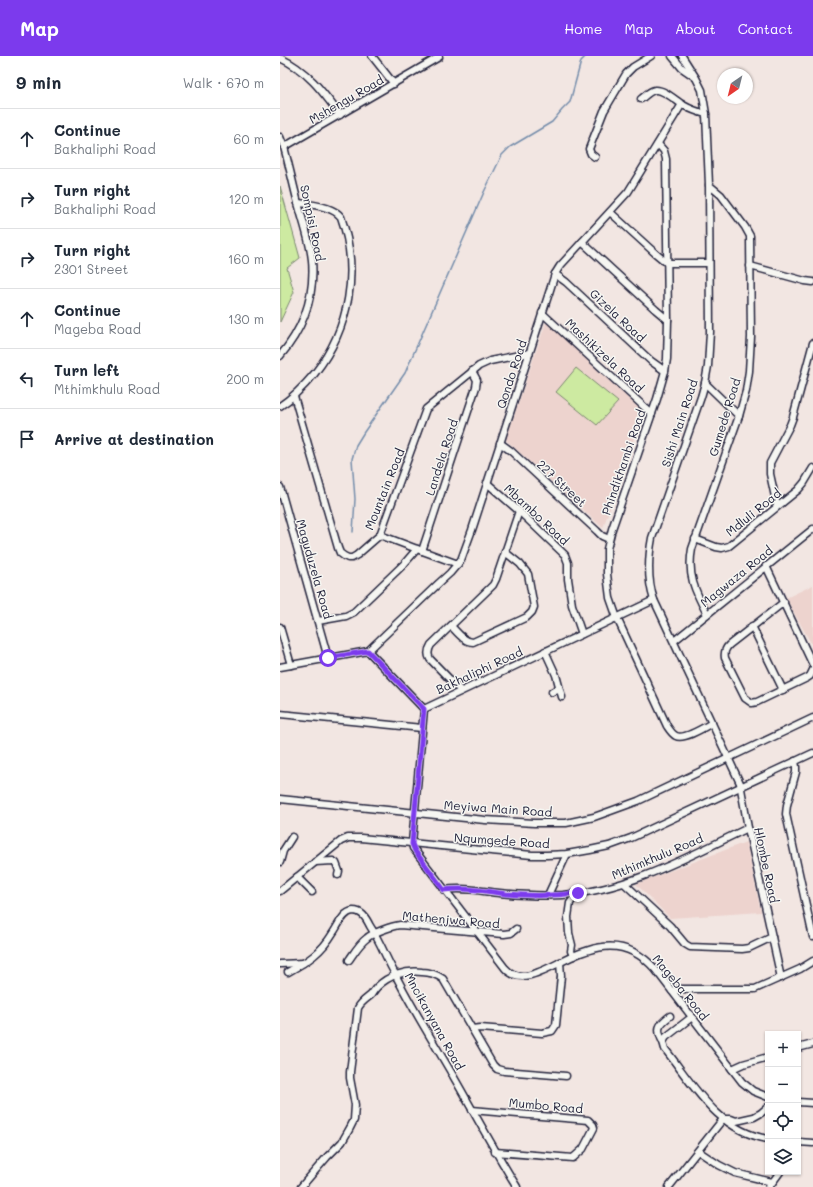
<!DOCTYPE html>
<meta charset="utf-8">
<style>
body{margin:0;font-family:Mali,sans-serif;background:#f2f2f3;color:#1f2937}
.controls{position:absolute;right:12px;bottom:12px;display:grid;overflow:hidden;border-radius:0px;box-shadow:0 1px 3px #0004}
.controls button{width:36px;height:36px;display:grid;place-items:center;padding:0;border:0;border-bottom:1px solid #e0e1e3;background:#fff;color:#1f2937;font:20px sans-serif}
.compass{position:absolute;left:437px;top:12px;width:36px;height:36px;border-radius:50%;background:#fff;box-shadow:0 1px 3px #0004;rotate:215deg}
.stop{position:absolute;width:12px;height:12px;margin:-9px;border:3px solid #7c3aed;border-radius:50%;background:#fff}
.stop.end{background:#7c3aed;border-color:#fff;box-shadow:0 1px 4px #0008}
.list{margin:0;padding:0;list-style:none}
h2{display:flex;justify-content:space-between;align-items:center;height:52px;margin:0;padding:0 16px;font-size:17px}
h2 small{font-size:13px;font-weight:400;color:#747a83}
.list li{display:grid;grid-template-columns:26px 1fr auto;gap:12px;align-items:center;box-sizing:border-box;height:60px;padding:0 16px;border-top:1px solid #e0e1e3}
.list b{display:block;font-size:15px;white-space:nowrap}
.list p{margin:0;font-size:13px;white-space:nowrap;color:#747a83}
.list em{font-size:13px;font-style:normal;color:#747a83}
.icon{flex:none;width:22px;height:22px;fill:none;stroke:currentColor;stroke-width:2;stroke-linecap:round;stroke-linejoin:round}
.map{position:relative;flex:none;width:533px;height:1131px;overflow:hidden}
header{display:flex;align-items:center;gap:24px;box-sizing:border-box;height:56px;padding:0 20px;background:#7c3aed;color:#fff}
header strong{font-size:19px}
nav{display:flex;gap:22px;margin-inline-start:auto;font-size:14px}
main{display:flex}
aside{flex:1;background:#fff}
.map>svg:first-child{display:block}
.built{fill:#edd3ce}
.pitch{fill:#cdeaa1;stroke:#78866e}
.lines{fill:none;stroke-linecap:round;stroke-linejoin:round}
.stream{stroke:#758dab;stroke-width:1.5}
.minor-casing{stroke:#22223b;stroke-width:9}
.minor{stroke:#f6f6f2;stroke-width:6}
.route{stroke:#7c3aed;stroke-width:5}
.labels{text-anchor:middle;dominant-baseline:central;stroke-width:3;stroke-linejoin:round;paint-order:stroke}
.street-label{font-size:12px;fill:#22223b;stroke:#f6f6f2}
</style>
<header>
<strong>Map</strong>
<nav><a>Home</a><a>Map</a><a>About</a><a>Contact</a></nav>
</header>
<main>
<aside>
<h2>9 min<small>Walk · 670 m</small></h2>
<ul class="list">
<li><svg class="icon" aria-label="ahead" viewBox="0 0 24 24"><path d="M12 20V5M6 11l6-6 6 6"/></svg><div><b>Continue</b><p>Bakhaliphi Road</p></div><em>60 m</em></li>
<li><svg class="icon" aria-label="right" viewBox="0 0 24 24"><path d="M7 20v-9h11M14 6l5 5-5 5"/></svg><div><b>Turn right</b><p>Bakhaliphi Road</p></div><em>120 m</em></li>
<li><svg class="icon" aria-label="right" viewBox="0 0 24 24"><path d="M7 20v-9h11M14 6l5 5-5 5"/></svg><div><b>Turn right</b><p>2301 Street</p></div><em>160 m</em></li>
<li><svg class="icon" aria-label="ahead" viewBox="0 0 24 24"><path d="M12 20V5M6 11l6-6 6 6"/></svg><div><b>Continue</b><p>Mageba Road</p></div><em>130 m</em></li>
<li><svg class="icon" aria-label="left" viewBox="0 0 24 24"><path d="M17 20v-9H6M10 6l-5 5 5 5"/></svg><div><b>Turn left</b><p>Mthimkhulu Road</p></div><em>200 m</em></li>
<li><svg class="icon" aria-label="arrive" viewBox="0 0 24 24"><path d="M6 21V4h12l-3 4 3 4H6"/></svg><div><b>Arrive at destination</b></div></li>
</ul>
</aside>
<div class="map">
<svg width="533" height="1131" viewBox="0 0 533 1131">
<rect width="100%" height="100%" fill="#f2e6e2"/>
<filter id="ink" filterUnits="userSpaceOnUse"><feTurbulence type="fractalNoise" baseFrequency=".025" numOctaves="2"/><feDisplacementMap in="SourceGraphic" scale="8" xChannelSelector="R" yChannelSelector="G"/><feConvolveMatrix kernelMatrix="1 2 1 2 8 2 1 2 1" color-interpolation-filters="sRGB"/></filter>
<g filter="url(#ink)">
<g class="built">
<path d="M266,266L363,356L323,472L226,384Z"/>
<path d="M533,529V591L506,542Z"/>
<path d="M466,786L481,856L390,862L356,828Z"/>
</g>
<g class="pitch">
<path d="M0,130L20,202L7,212L14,236L0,266Z"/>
<path d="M296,312L338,346L317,369L276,336Z"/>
</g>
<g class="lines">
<path class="stream" d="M73,476L75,443L72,403L76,389L84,376L125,317L204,136L222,99L230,91L272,66L282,54L290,46L300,9L301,5L306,0"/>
<g class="minor-casing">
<g id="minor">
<path d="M92,0L114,28"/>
<path d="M392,0L402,12L415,21"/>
<path d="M402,0L416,22L422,34L426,58L429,129L430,276L428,310L425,327L421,341L372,482C368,503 367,523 374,544L460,727L468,772L501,922"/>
<path d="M0,2C27,14 43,36 60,59"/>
<path d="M361,43C365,40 369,35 375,34C384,33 395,44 403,49C410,53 418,56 426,58"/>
<path d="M0,81L4,91C9,109 13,128 18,147C23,166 30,185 32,204C35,240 23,273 0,300"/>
<path d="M378,88L384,95L386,103L388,264L387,303L385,315L377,343L332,473L327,493V518L330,542L337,562L387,670C389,673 392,678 396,680C404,684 425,671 432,667"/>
<path d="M4,91L159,1"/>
<path d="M315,101L311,98L309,93L324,55L346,18L353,11L371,0"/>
<path d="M330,156L375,197L387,207H429"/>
<path d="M302,186L376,254L388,264"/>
<path d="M470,210L525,225L533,226"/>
<path d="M275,218L286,226L371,305L385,315"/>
<path d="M262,257L372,358"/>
<path d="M425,327L459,360"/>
<path d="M14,340L58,492L60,497L64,500L68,502H72L77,499L100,479L146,353L199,310L210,305L249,297"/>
<path d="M0,350C14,341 25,329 35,317C70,272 80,214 61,161C54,151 30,148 18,147"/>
<path d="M220,387L231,395L317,475L322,480L329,483"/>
<path d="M207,427L239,455L285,499L288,507V523L292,549L302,578"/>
<path d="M0,431L48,602"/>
<path d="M497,450L490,418V407L510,369L513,361L533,287"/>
<path d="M100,479L137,493L178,508"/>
<path d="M415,483L436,491L442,492L449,490L518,434L524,427L533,412"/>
<path d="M142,495L196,331L197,324L192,315"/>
<path d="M486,510L533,609"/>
<path d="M504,546L449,589C445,593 444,596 445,602L465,642L472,647L477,646L527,622L530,620L533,614"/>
<path d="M427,558C415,535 407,519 412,493L459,360L466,335L469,315L471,281L470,180L465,171L441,139L429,129"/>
<path d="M38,565L66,560L74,556L124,508L137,493"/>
<path d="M171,570C177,576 184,586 193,586L247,561L252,556L254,551L248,518L240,508L225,496"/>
<path d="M472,570L503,634"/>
<path d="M0,571L11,609"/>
<path d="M394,585L533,473"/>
<path d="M88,595L159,527L170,517L181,504L192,474L269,237L275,218L280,210L348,136L402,48"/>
<path d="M265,595L276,619L282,641"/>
<path d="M0,611L88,595L144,653L374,544"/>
<path d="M181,635L150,603C147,598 148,594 151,589L213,529L216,523L239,455"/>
<path d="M272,636L279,632"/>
<path d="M144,653L132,787L133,792L225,912C256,948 317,848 375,913L462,1026L473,1035L488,1041"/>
<path d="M0,658L142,672"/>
<path d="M515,705L516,711V716L507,749L506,758L533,881"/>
<path d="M0,743L205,764L254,767H286L314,761L358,745L533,662"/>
<path d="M0,806L3,795L12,781"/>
<path d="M35,806L53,805L56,807L59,815L58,819"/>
<path d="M17,821L32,836"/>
<path d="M345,828L390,870L405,888L410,891L462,893L469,892L492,881"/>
<path d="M164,834C183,831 201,835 219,837C240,839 262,840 283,839C350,834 409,800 468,772"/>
<path d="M0,835L61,785L68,782H81L211,795L252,799H267L287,798L310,794L329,790L351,782L533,697"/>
<path d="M268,839L287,798"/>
<path d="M293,900L291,895L292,889L289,877L288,861L290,847L298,837"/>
<path d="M69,904C74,897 79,888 87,882C92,877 112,870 120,869L224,878L231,877L236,873"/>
<path d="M0,908L23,907"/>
<path d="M8,916C28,905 41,897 53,877C58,870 63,856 73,855C77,855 80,856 83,859C86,862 88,866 90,870C100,885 106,902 115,918C132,952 153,985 172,1018C194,1056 214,1094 237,1131"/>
<path d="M392,935L400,933H475L520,913L533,905"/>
<path d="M412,961L386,981L383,986L385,993C414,1030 438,1075 488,1083"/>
<path d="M192,973L200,972L262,977L272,975L276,969L281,920L280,906"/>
<path d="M383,986C376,973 378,969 390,960"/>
<path d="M518,992L533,988"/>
<path d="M452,1013L463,1008L488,1001"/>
<path d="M518,1046L533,1047"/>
<path d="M192,1054L308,1064L313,1069L314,1072L303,1093L293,1102L215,1096"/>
<path d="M518,1086L533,1087"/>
<path d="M418,1095L439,1109L455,1117L492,1126"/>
<path d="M21,1131L47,1101L62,1086L70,1072L74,1064L75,1049L70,1022V1016L78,952C81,946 86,943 91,939C93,936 95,933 97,931C109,919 126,914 142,916C150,916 156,918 163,923L213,1009L217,1013L224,1015L286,1020"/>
<path d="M389,1131L443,1063H451L456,1065L474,1061L481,1057L488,1051"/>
<path d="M489,1131L500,1116"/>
</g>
</g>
<use href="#minor" class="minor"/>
</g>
</g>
<g class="lines" filter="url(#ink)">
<path class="route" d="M48,602L88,595L144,653L132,788L135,795L164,834C185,831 206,835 226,838C250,840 274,840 298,837"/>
</g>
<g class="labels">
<g class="street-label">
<text transform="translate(66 43) rotate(-30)">Mshengu Road</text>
<text transform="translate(33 167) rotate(78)">Sompisi Road</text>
<text transform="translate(338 259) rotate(43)">Gizela Road</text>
<text transform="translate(325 299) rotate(43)">Mashikizela Road</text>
<text transform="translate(231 318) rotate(-72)">Qondo Road</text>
<text transform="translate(444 361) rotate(-73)">Gumede Road</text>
<text transform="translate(399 367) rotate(-72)">Sishi Main Road</text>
<text transform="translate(161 401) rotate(-72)">Landela Road</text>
<text transform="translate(343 406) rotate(-71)">Phindikhambi Road</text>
<text transform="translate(282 427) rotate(43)">227 Street</text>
<text transform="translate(104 433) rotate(-68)">Mountain Road</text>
<text transform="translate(473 456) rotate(-39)">Mdluli Road</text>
<text transform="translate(257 458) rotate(43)">Mbambo Road</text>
<text transform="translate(35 513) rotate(74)">Maguduzela Road</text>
<text transform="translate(456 520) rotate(-39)">Magwaza Road</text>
<text transform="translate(199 614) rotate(-25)">Bakhaliphi Road</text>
<text transform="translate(218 752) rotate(4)">Meyiwa Main Road</text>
<text transform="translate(222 784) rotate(4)">Nqumgede Road</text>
<text transform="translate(377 800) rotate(-23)">Mthimkhulu Road</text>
<text transform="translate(487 809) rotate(78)">Hlombe Road</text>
<text transform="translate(171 863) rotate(5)">Mathenjwa Road</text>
<text transform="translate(401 931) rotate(51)">Mageba Road</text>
<text transform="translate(155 965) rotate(61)">Mncikanyana Road</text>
<text transform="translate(266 1049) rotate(5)">Mumbo Road</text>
</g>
</g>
</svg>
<div class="controls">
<button>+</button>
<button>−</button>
<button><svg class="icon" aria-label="locate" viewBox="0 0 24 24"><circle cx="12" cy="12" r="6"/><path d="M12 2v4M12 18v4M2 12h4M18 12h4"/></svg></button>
<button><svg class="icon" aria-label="layers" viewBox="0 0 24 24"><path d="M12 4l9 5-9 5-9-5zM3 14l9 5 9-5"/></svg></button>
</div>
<svg class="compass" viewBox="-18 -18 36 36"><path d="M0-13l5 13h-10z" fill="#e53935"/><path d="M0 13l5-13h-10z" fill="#747a83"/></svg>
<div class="stop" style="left:48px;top:602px"></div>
<div class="stop end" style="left:298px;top:837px"></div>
</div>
</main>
